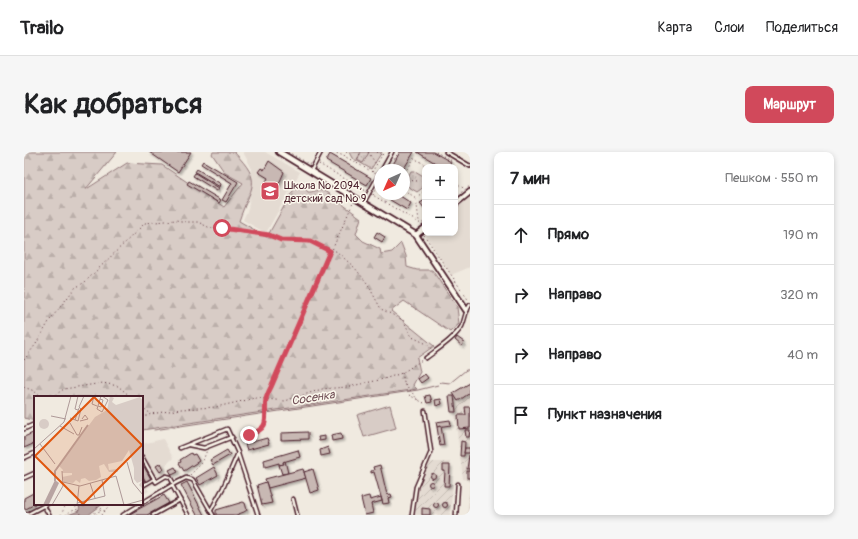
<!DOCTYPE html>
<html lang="ru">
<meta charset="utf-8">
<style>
body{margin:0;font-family:Pangolin,sans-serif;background:#f6f6f6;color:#202124}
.controls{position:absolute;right:12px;top:12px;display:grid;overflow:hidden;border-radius:8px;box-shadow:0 2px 6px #0003}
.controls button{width:36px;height:36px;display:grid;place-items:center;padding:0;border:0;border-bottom:1px solid #e0e0e0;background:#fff;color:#202124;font:20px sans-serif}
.compass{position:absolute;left:350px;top:12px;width:36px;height:36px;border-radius:50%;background:#fff;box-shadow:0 2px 6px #0003;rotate:225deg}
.stop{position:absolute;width:12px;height:12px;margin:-9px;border:3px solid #d1495b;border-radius:50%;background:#fff}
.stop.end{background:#d1495b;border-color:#fff;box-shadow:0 1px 4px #0008}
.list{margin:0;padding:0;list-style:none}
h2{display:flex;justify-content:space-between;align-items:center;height:52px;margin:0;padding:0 16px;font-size:17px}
h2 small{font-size:13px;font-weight:400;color:#757577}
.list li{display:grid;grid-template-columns:26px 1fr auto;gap:12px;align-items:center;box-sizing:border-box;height:60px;padding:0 16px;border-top:1px solid #e0e0e0}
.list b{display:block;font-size:15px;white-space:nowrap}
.list em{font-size:13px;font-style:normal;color:#757577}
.icon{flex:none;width:22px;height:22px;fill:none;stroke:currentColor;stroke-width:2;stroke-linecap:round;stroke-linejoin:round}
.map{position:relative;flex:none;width:446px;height:363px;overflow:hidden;border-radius:8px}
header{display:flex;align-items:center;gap:24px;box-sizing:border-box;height:56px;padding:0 20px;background:#fff;border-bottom:1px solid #e0e0e0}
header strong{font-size:19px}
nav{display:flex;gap:22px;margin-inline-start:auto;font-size:14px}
.intro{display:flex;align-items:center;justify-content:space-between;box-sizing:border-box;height:96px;padding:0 24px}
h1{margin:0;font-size:28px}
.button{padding:10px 18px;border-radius:8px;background:#d1495b;color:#fff;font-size:14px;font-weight:700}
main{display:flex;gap:24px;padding:0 24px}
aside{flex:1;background:#fff;border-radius:8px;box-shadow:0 2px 6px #0003}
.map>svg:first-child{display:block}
.built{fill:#e4dbd2}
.industrial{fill:url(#industrial-furrows)}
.grass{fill:#d8ccc6;stroke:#917678}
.forest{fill:url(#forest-firs);stroke:#917678}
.park{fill:url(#park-tufts);stroke:#917678}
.water{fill:url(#water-ripples);stroke:#8c6f72}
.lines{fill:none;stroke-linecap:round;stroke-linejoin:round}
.stream{stroke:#8c6f72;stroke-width:1}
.building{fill:#c8b8b3;stroke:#4a1f2b;filter:url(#shadow)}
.lane-casing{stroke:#4a1f2b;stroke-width:5.5}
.street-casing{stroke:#4a1f2b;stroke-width:8}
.path{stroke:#4a1f2b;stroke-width:1;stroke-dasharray:1 3;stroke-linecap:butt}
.lane{stroke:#fbf7ec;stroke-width:2.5}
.street{stroke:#fbf7ec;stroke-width:4.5}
.route{stroke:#d1495b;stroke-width:5}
.labels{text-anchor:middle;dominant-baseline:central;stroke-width:3;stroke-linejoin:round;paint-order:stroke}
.poi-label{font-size:11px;fill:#4a1f2b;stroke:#fbf7ec;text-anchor:start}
.water-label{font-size:12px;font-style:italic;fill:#704e55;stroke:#fbf7ec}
.inset-river{fill:none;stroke:#b8a4a2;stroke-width:2}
.inset-road{fill:none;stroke:#ae9998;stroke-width:1}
.view{fill:#e0560e;fill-opacity:0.15;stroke:#e0560e;stroke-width:2}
.inset-edge{fill:none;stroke:#4a1f2b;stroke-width:2}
</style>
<header>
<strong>Trailo</strong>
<nav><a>Карта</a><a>Слои</a><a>Поделиться</a></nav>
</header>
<div class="intro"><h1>Как добраться</h1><a class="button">Маршрут</a></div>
<main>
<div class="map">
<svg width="446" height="363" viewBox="0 0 446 363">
<defs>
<pattern id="industrial-furrows" width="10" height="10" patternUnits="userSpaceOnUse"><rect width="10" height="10" fill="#e4dbd2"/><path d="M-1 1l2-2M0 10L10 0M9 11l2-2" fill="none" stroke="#c5bcb4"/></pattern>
<pattern id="forest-firs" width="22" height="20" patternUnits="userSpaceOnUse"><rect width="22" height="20" fill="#d8ccc6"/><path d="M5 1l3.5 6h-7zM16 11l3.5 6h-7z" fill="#bbafaa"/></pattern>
<pattern id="park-tufts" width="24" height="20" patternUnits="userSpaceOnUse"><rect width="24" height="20" fill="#d8ccc6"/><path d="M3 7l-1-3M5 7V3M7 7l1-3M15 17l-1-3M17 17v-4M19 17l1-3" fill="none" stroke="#bbafaa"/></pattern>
<pattern id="water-ripples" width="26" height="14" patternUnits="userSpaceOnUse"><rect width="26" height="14" fill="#b8a4a2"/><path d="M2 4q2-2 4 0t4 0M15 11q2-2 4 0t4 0" fill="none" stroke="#988584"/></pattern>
<filter id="shadow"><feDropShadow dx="2" dy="2" stdDeviation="1" flood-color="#0004"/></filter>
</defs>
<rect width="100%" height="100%" fill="#f0eae0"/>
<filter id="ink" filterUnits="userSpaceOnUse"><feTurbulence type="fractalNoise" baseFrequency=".025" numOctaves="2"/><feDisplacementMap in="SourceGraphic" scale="8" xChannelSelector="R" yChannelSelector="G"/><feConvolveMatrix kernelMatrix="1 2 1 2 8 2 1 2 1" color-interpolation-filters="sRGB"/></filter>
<g filter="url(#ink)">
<g class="built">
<path d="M219,0H241L276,20L242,81L219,68L224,57L228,29L227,15Z"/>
<path d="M446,45V115L427,123L401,83L404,81H431V57Z"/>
<path d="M139,287L149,306L141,314L144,322L133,326L135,330L123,336L125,339L118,343V292Z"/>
</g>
<g class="industrial">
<path d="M446,229V363H443L446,329L439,327L428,242Z"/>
<path d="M405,310H426L425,332H429L426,363H391L395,337Z"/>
</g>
<g class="grass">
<path d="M325,0H337L334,8L339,11L345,0H358L347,17L328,6Z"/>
<path d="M366,253L372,276L340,285L333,263Z"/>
</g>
<path class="forest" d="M0,0H93L61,38L103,11L138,13L200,55L219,31L201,21L188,2L189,0H210C240,31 227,33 215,69L243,85L268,40L277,32C279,34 282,39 284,40C289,41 293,36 302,40L337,66L332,82L339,89L356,97L357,102L368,100L377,91L382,104L383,115L393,118H408L433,155L435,172L426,180L380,149L367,159L410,194L393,206L396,220L389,233L393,237L118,278V245H11V269L0,266Z"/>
<g class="park">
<path d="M337,0H345L339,11L333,8Z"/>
<path d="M387,19H391L401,25V34L393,40L380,32Z"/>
</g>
<path class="water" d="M56,352H79L64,363H44L55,359Z"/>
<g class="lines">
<path class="stream" d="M130,278L394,238L414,233L417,230L426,231L442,218H446"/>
</g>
<g class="building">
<path d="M125,0H167L154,20Z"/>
<path d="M376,0H390L379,18H371L367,16Z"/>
<path d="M393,0H409L427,10L424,15H418Z"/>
<path d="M306,2L347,26L343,33L302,9Z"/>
<path d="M179,9L214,30L202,50L198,48L208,31L177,12Z"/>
<path d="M245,9L260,20L251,41L240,37L239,35L244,26L234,20L237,16L240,18Z"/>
<path d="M173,17L197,32L196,35L171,20Z"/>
<path d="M171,21L195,36L193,39L169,24Z"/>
<path d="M165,29L197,48L195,51L163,32Z"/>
<path d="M356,42H373L387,51L383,58Z"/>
<path d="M401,48V57L396,51Z"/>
<path d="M353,80L361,85L358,90L350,85Z"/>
<path d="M433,185L440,190L438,194L431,188Z"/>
<path d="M401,222L404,226L397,231L394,227Z"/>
<path d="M446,231V241L434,249L429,241Z"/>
<path d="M406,243L408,250L403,251L401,244Z"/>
<path d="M425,244H430L432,260H427Z"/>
<path d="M417,247L418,252L412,254L411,248Z"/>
<path d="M441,255H446V276L435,277L434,263H442Z"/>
<path d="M426,268L427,273L413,275L412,270Z"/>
<path d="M417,274L420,293L416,294L413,275Z"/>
<path d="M441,278H446L445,285H442Z"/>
<path d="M11,280V291L0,296V285Z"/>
<path d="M284,280V287L257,288V281Z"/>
<path d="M317,281L318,287L308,289L307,283Z"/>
<path d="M301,284V288L295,289L294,285Z"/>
<path d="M243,286L245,292L223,298L221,292Z"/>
<path d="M437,289L441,290L440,304H436Z"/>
<path d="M304,295L306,302L297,304L296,298Z"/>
<path d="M441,296H446V301H440Z"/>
<path d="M203,298L206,303L189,313L186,308Z"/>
<path d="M274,298L276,305L259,310L260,312L255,313V311L241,315L240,308Z"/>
<path d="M167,301L168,303L171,302L175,309L160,319L155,311L157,310L156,308Z"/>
<path d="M445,303H446V317H443Z"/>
<path d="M261,309L264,321L258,322L255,313L260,312L259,310Z"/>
<path d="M118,311L127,327L122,330L118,322Z"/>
<path d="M137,311L140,317L136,320L132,314Z"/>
<path d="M356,313L363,343L367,342L368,345L364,346L365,351L359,352L350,320L347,321V319L350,318L349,315Z"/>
<path d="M419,313H426L425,334H420L421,319H419Z"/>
<path d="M151,315L154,320L148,323L145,318Z"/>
<path d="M190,315L194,323L176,333L172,326Z"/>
<path d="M279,317L282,326L244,336L241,327Z"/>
<path d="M289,317L295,338L286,341L280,320Z"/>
<rect x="443" y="319" width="3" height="7"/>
<circle cx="409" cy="324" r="2.5"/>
<circle cx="407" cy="332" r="2.5"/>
<path d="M163,330L180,363H173L157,333Z"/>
<path d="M242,330L248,351L238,353L233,333Z"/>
<path d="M11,340V352L0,358V346Z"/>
<path d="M140,343L145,351L123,363H104Z"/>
<path d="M345,344L346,348L357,345L358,349L347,352L349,361L341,363L337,346Z"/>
<path d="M219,350L221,351L223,358L220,360L212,363H192V358Z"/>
<circle cx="412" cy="353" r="2.5"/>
<circle cx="421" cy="353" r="2.5"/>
<path d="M398,356L406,357V363H398Z"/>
</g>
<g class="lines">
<g class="lane-casing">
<g id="lane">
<path d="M422,0L446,14"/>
<path d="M358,18L368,0"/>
<path d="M287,19L297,0"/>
<path d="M340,50L356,21"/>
<path d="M402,206C414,197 430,187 438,174C441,167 441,160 446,153"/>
<path d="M0,277L11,272"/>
<path d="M165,293L180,296L208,285"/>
<path d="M156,296L203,277L214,301L199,336L187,358"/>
<path d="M214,302L234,363"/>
<path d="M118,305L132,330L142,324L146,325L150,332"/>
<path d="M0,306L11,301"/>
<path d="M0,326L11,321"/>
<path d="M118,329L120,333L130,327"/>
<path d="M148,333L162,326L169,328L189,363"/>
<path d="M269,347L273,363"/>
<path d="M118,351L148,333L164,363"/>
<path d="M20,354L25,363"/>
<path d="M2,363L23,352"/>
<path d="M99,363L117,352"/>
<path d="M129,363L156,348"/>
<path d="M388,363L392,335L407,300L401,259"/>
<path d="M432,363L434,332"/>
</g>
</g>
<g class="street-casing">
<g id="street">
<path d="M255,0L392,83L442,158"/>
<path d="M431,52L446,40"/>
<path d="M392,83L401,76"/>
</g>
</g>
<g class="path">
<path d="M264,0L287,13"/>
<path d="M309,0L320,4"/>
<path d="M323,0L320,4L352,22"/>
<path d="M344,0L352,12"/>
<path d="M353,0L358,3"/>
<path d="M412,0L428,9"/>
<path d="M332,10L337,0"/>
<path d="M295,12L342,39"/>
<path d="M366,18V14L375,0"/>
<path d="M348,20L360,0"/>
<path d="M380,24L390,6L405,15"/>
<path d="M380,28L393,29L401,28"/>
<path d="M431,31L441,37"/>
<path d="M380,38L392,46L395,69"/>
<path d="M347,42L397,72L401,69"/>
<path d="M349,43L356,30"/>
<path d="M431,45L446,34"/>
<path d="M392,46L401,38"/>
<path d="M400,83L445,149"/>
<path d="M0,208L12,192L26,168L51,136L61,130L121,71L152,68L162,70H174L186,76H198L245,83L257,88L285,89L306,99H312L331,116L343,131L357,157L379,168L388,185L403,192L408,198"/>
<path d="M378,221L381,234"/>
<path d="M381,232L394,248"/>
<path d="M0,235L10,239L17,245"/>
<path d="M385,243L400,251"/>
<path d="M28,245L40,237L79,231L94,234L107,245"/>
<path d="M118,255L127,262"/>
<path d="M118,266L127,262L157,257L192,255L232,246L261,249L298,237L323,235L360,227L378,221L398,208"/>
<path d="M211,286L234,280L242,271V247L247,235L329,51"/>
<path d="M166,323L178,311L183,298"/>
<path d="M49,352L58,363"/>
<path d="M71,352L75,358L82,359"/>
<path d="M37,363L42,352"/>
<path d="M42,363L45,360L54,357L55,352"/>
<path d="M67,363L74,359"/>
<path d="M72,363L81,352"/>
<path d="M78,363L86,352"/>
</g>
<use href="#lane" class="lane"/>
<use href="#street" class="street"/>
</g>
</g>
<g class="lines" filter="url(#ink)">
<path class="route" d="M198,76L245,83L257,88L286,89L306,99L247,235C245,239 243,243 242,247C239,266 249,275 225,283"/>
</g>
<defs>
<g id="school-square" transform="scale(1)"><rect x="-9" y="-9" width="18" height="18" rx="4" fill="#d1495b" stroke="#fbf7ec"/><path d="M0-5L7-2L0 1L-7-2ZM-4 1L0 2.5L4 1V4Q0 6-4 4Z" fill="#fff"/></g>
</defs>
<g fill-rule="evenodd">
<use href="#school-square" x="246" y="39"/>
</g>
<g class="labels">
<g class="poi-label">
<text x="260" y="33">Школа № 2094,<tspan x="260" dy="13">детский сад № 9</tspan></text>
</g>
<g class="water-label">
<text transform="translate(289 246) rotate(-9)">Сосенка</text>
</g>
</g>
<g transform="translate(10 244)">
<rect width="109" height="109" fill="#f0eae0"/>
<path d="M5 28a5 5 0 1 1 10 0a5 5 0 1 1-10 0Z" fill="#d8ccc6"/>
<path d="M76,0L80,2L78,6L82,9L106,1L109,5V93L105,89L108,85L103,87L100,83V72L95,54L88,65L74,68L75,74L83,73L84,76H75L70,68L65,70L67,81L62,84L55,85L51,82L47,83L46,87L42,84L39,87L30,86L28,81L38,79V77H28L29,74L25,70L61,21L73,14Z" fill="#d8ccc6"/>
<path d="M21,84L25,87L15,108L9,109Z" fill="#b8a4a2"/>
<path class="inset-river" d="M21,85V75L54,29"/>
<path class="inset-road" d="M44,0L41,13L44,14M60,0L58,8L63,10M67,0L63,13L68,16L74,4L68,0M64,10L67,11L69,4L66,3M17,20L32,23M36,22L44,25L47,13L45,11L50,0M41,24L45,12M46,25L54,23L51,19L48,23M36,27L43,39H45L48,31M26,30L40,38M6,48L21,68M0,53L30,26L37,0M93,66L99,87L109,99M29,86L46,90L82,80L90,109M56,87L61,102M43,107L71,100L68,84M18,109L29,90L28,75M43,109L45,90M91,109L109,104"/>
<path class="view" d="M60,1L108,49L49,108L1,60Z"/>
<rect width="109" height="109" class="inset-edge"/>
</g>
</svg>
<div class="controls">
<button>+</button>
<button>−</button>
</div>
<svg class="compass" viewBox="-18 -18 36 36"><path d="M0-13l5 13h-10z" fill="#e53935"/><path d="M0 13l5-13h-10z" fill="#757577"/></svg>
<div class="stop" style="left:198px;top:76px"></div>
<div class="stop end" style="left:225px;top:283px"></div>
</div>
<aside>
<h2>7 мин<small>Пешком · 550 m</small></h2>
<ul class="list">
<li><svg class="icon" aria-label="ahead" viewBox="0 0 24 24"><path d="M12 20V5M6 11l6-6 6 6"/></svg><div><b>Прямо</b></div><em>190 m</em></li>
<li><svg class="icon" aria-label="right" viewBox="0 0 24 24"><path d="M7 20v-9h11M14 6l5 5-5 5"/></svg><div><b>Направо</b></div><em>320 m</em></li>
<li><svg class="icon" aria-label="right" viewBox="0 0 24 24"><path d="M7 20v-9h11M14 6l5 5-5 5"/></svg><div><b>Направо</b></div><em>40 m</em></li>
<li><svg class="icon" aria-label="arrive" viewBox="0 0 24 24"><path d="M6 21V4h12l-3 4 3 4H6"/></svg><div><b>Пункт назначения</b></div></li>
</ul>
</aside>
</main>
